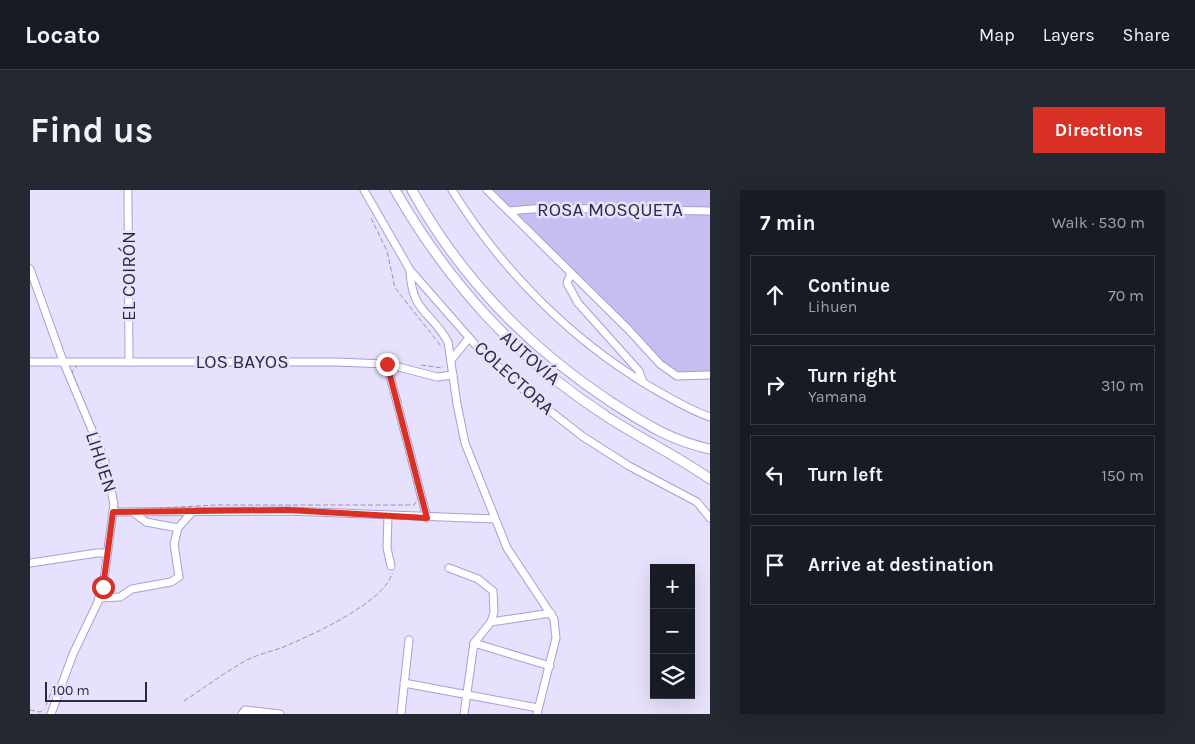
<!DOCTYPE html>
<meta charset="utf-8">
<style>
body{margin:0;font-family:Karla,sans-serif;background:#242831;color:#f1f3f6}
.controls{position:absolute;right:15px;bottom:15px;display:grid;overflow:hidden;border-radius:0px;box-shadow:0 5px 20px #0002}
.controls button{width:45px;height:45px;display:grid;place-items:center;padding:0;border:0;border-bottom:1px solid #363941;background:#171b24;color:#f1f3f6;font:25px sans-serif}
.scale{position:absolute;left:15px;bottom:12px;width:102px;box-sizing:border-box;padding-left:5px;border:2px solid #2e2741;border-top:0;font-size:14px;line-height:18px;white-space:nowrap;color:#2e2741;-webkit-text-stroke:4px #e6e1fc;paint-order:stroke}
.stop{position:absolute;width:15px;height:15px;margin:-11px;border:4px solid #d93025;border-radius:50%;background:#fff}
.stop.end{background:#d93025;border-color:#fff;box-shadow:0 1px 5px #0008}
.list{margin:0;padding:0;list-style:none}
h2{display:flex;justify-content:space-between;align-items:center;height:65px;margin:0;padding:0 20px;font-size:21px}
h2 small{font-size:16px;font-weight:400;color:#9ea1a6}
.list li{display:grid;grid-template-columns:32px 1fr auto;gap:15px;align-items:center;box-sizing:border-box;height:80px;margin:0 10px 10px;padding:0 10px;border:1px solid #363941;border-radius:0px}
.list b{display:block;font-size:19px;white-space:nowrap}
.list p{margin:0;font-size:16px;white-space:nowrap;color:#9ea1a6}
.list em{font-size:16px;font-style:normal;color:#9ea1a6}
.icon{flex:none;width:28px;height:28px;fill:none;stroke:currentColor;stroke-width:2;stroke-linecap:round;stroke-linejoin:round}
.map{position:relative;flex:none;width:680px;height:524px;overflow:hidden;border-radius:0px}
header{display:flex;align-items:center;gap:30px;box-sizing:border-box;height:70px;padding:0 25px;background:#171b24;border-bottom:1px solid #363941}
header strong{font-size:24px}
nav{display:flex;gap:28px;margin-inline-start:auto;font-size:18px}
.intro{display:flex;align-items:center;justify-content:space-between;box-sizing:border-box;height:120px;padding:0 30px}
h1{margin:0;font-size:35px}
.button{padding:12px 22px;border-radius:0px;background:#d93025;color:#fff;font-size:18px;font-weight:700}
main{display:flex;gap:30px;padding:0 30px}
aside{flex:1;background:#171b24;border-radius:0px;box-shadow:0 5px 20px #0002}
.map>svg:first-child{display:block}
.green{fill:#c8bdf0}
.lines{fill:none;stroke-linecap:round;stroke-linejoin:round}
.minor-casing{stroke:#ab9cdc;stroke-width:9}
.tertiary-casing{stroke:#ab9cdc;stroke-width:11}
.path{stroke:#9993ae;stroke-width:1;stroke-dasharray:5 2.5;stroke-linecap:butt}
.minor{stroke:#fff;stroke-width:7}
.tertiary{stroke:#fff;stroke-width:9}
.route{stroke:#d93025;stroke-width:6}
.labels{text-anchor:middle;dominant-baseline:central;stroke-width:5;stroke-linejoin:round;paint-order:stroke}
.street-label{font-size:19px;fill:#2e2741;stroke:#e6e1fc}
</style>
<header>
<strong>Locato</strong>
<nav><a>Map</a><a>Layers</a><a>Share</a></nav>
</header>
<div class="intro"><h1>Find us</h1><a class="button">Directions</a></div>
<main>
<div class="map">
<svg width="680" height="524" viewBox="0 0 680 524">
<rect width="100%" height="100%" fill="#e6e1fc"/>
<path class="green" d="M457,0H680V185L642,183Z"/>
<g class="lines">
<g class="minor-casing">
<g id="minor">
<path d="M98,0L99,172"/>
<path d="M334,0L380,80L450,160L496,202L552,246L599,276L667,312L680,328"/>
<path d="M422,0C471,79 539,148 619,196C638,207 659,220 680,227"/>
<path d="M457,0L598,139L630,174L647,186L680,185"/>
<path d="M479,21L514,18L680,21"/>
<path d="M0,79L33,171L75,271L84,314L73,397L67,414L43,464L21,524"/>
<path d="M380,81C382,123 401,121 418,152L427,214L435,253L477,358L524,429L526,448L507,524"/>
<path d="M541,83L537,93L548,113L609,181L613,192"/>
<path d="M421,170L439,148"/>
<path d="M0,172H305L357,174L407,187L423,185"/>
<path d="M357,174L397,328"/>
<path d="M83,322L258,321L465,329"/>
<path d="M103,322L116,332L148,338"/>
<path d="M358,326L357,358L361,376"/>
<path d="M0,373L67,363H77"/>
<path d="M419,378L448,389L463,401L464,422L461,432L444,453L434,524"/>
<path d="M69,408L90,407L102,399L141,392L149,387L144,354L148,338L163,321"/>
<path d="M461,432L521,423"/>
<path d="M444,453L520,476"/>
<path d="M374,493L508,518"/>
<path d="M212,524L215,520L250,524"/>
<path d="M371,524L379,450"/>
</g>
</g>
<g class="tertiary-casing">
<g id="tertiary">
<path d="M365,0C420,95 486,168 579,228C612,249 647,266 680,289"/>
<path d="M382,0C430,87 498,157 581,212C614,233 641,251 680,259"/>
</g>
</g>
<g class="path">
<path d="M341,28L357,61L365,98L411,156"/>
<path d="M49,173L347,176L357,185L388,309L384,315H186L91,320L88,318L78,273L42,182Z"/>
<path d="M391,175L412,178L413,176"/>
<path d="M154,511C174,498 194,483 215,471C226,465 239,462 251,458C278,447 356,412 362,383"/>
<path d="M16,515L24,495"/>
<path d="M0,520L10,522L15,519"/>
</g>
<use href="#minor" class="minor"/>
<use href="#tertiary" class="tertiary"/>
</g>
<g class="lines">
<path class="route" d="M73,397L83,322L258,320L397,328L357,174"/>
</g>
<g class="labels">
<g class="street-label">
<text x="580" y="20">ROSA MOSQUETA</text>
<text transform="translate(99 86) rotate(-90)">EL COIRÓN</text>
<text transform="translate(500 168) rotate(41)">AUTOVÍA</text>
<text x="212" y="172">LOS BAYOS</text>
<text transform="translate(484 188) rotate(42)">COLECTORA</text>
<text transform="translate(71 272) rotate(72)">LIHUEN</text>
</g>
</g>
</svg>
<div class="controls">
<button>+</button>
<button>−</button>
<button><svg class="icon" aria-label="layers" viewBox="0 0 24 24"><path d="M12 4l9 5-9 5-9-5zM3 14l9 5 9-5"/></svg></button>
</div>
<div class="scale">100 m</div>
<div class="stop" style="left:73px;top:397px"></div>
<div class="stop end" style="left:357px;top:174px"></div>
</div>
<aside>
<h2>7 min<small>Walk · 530 m</small></h2>
<ul class="list">
<li><svg class="icon" aria-label="ahead" viewBox="0 0 24 24"><path d="M12 20V5M6 11l6-6 6 6"/></svg><div><b>Continue</b><p>Lihuen</p></div><em>70 m</em></li>
<li><svg class="icon" aria-label="right" viewBox="0 0 24 24"><path d="M7 20v-9h11M14 6l5 5-5 5"/></svg><div><b>Turn right</b><p>Yamana</p></div><em>310 m</em></li>
<li><svg class="icon" aria-label="left" viewBox="0 0 24 24"><path d="M17 20v-9H6M10 6l-5 5 5 5"/></svg><div><b>Turn left</b></div><em>150 m</em></li>
<li><svg class="icon" aria-label="arrive" viewBox="0 0 24 24"><path d="M6 21V4h12l-3 4 3 4H6"/></svg><div><b>Arrive at destination</b></div></li>
</ul>
</aside>
</main>
